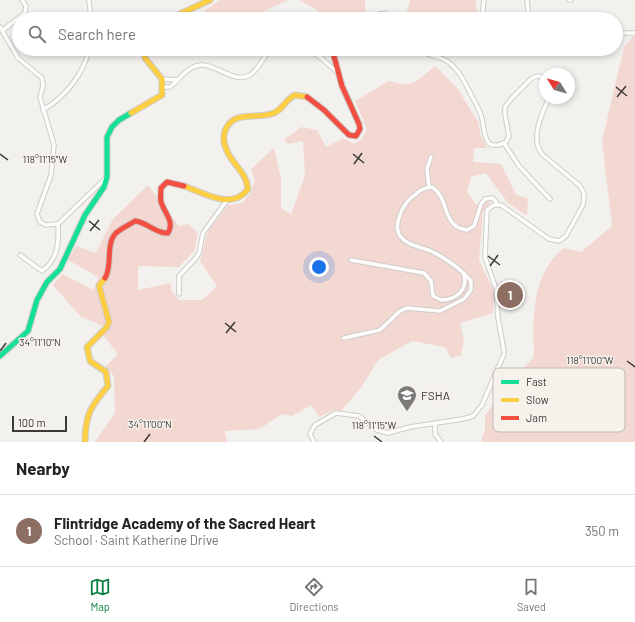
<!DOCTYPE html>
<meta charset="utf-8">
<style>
body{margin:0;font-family:Barlow,sans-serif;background:#f2f2f2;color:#222}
.compass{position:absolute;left:539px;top:68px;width:36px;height:36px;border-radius:50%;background:#fff;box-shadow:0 2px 6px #0003;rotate:307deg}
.scale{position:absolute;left:12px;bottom:10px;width:55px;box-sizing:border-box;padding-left:4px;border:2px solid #3c3a38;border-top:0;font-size:11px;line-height:14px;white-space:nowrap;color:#3c3a38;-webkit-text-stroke:3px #f6f1eb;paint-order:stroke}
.you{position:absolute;left:319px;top:267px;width:14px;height:14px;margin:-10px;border:3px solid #fff;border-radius:50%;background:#1a73e8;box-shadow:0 0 0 6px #1a73e833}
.badge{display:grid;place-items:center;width:26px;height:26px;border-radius:50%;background:#0b8043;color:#fff;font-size:13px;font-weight:700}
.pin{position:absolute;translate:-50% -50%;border:2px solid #fff;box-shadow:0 1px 4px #0006}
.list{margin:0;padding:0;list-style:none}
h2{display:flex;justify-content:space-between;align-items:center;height:52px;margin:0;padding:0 16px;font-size:17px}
h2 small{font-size:13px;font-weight:400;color:#767676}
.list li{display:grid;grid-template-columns:26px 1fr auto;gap:12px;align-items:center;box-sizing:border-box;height:72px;padding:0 16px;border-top:1px solid #e0e0e0}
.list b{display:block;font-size:15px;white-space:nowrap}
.list p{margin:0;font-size:13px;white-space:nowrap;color:#767676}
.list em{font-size:13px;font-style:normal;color:#767676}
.icon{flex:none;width:22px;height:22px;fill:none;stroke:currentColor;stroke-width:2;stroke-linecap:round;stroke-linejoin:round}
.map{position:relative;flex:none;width:635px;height:442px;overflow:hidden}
.search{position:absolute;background:#fff;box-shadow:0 2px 6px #0003;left:12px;right:12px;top:12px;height:44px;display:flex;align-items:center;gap:10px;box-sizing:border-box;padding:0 14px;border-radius:22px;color:#767676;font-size:15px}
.sheet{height:124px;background:#fff}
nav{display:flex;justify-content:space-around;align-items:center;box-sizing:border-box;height:56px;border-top:1px solid #e0e0e0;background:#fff;font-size:11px;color:#767676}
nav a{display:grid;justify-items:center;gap:2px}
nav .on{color:#0b8043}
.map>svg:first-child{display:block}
.green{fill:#f3d7d1}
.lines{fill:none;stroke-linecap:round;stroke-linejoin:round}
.street-casing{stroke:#ceccc9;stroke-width:5.5}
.fast-casing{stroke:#ceccc9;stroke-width:7}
.slow-casing{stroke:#ceccc9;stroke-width:7}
.jam-casing{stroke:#ceccc9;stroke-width:7}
.street{stroke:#fdfdfc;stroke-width:3.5}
.fast{stroke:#16e098;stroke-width:5}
.slow{stroke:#ffcf43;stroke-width:5}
.jam{stroke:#f24e42;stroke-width:5}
.ticks{fill:none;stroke:#3c3a38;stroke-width:1.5}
.labels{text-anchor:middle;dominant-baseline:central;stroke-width:3;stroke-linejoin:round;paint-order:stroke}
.poi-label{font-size:12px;fill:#3c3a38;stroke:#f6f1eb;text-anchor:start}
.key{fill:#f6f1eb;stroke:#bebab5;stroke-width:1}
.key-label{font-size:11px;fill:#3c3a38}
.ticks-label{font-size:10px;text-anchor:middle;fill:#3c3a38;stroke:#f6f1eb;stroke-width:3;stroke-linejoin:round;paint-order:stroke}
</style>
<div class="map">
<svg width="635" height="442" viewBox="0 0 635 442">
<rect width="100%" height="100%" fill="#f3f1ee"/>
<g class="green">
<path d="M220,0H288L247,19H203L201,13Z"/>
<path d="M299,0H365V12C330,24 330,17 299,0Z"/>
<path d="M409,0H476L477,19H404L410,2Z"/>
<path d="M635,34V442H481L485,429V416L500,394L534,357C533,318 531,274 564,248L581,252L612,226L602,141L624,47Z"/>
<path d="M435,66L458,89L478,122L481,136L487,148H474L473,162L501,164L516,195L528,199L527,216L508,203L486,173L471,177L467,192L477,205L487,200L491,202L483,212L479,260L494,292L493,313L460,323L464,341L461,355L451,358L445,347L412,341L378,360L360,389L341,411L334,410L319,417L311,405L292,416L282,414L259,429L225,431L227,442H95L115,413L114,376L105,367L118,354L103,335L109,328L81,317L53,285L62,274L94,290L98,277L68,260L76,246L96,253L113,219L148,185L179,226L188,224L198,233L194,251L179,267L138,266V290L171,283V290L179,300H202L217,286L200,261L208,231L228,205L242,203L250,194L255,180L251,169L274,148L281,178V208L291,214L305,176L303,141L288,144L284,140L301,127L317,130L326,147L343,138L354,144L361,140L367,129L355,101L389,81C413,89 418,80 435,66Z"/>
</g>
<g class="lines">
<g class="street-casing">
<g id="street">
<path d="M89,0L91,19"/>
<path d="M527,0L529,19"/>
<path d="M569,0H571"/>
<path d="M374,19L379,14L386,13L395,19"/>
<path d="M482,19L484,0"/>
<path d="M0,27L18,58L42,78L43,86L40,97L54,145L51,175L37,214L40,222L46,225L58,224L106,178"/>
<path d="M3,30L25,13L26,6L22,0"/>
<path d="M616,33H635"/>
<path d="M306,49L320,57L338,73"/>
<path d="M420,49C427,56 437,56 445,60C460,68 467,88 475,102C478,108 481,113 482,119C485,131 483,154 506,142L509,136L505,115V107L512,98L532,78L538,76L545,78"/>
<path d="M449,49H456"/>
<path d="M162,79L177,80"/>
<path d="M163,87H170C178,81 185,69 196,66C213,60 233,85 250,75C258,70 264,56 271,49"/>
<path d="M43,110C65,97 84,74 89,49"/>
<path d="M504,143L519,166L550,199"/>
<path d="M429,187L427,169L431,157"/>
<path d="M20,255L42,271C58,260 59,242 58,224"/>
<path d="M351,260L424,273L431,281L433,296L441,300C456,300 468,290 464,275"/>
<path d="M179,294V276L196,258L199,253L203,233L228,199"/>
<path d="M344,338L380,330L400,311L407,308L440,311L464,299L471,290V281C461,269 445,258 431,251C422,247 408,246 401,237C392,227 402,206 411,198C417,193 423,187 432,187C450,198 441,227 467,230L474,226L481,204L485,199L493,198L498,205"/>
<path d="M504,351L498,318L496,289L485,257L487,210L494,205H501L549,239L559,241L566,236L583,205L584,193L579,185L543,155C529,140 542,113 549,98"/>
<path d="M435,423V434L441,442"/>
<path d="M314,442L310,434L315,425L336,413L359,416L377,430L388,433L410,427L463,419L473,416L482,405L504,354"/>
</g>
</g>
<g class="fast-casing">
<path id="fast" d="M0,356L28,331L37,300L47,282L60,269L85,215L104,187L107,177V137L112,127L119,120L131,113"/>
</g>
<g class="slow-casing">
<g id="slow">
<path d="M169,19L210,0"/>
<path d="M131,113L162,95V79L145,58L143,49"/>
<path d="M184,186C204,193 232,211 248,189C247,175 236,167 229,155C225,147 222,140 225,131C233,109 257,120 274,113C283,109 286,99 295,95L307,97"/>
<path d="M85,442C85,415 91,406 108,386L106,372L90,361L87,347L106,328L109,322L99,286L105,278"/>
</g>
</g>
<g class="jam-casing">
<g id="jam">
<path d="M307,97L324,110L349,135L356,136L360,129L359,124L342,86L332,49"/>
<path d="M105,278C113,266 105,244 116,233C122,228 129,225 135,221C147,222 156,234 168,233C175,222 164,212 161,202C160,197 161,193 161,188L167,182L184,186"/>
</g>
</g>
<use href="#street" class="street"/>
<use href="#fast" class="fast"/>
<use href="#slow" class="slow"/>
<use href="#jam" class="jam"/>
</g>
<path class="ticks" d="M616,87L627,96M617,97L626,86M0,154L8,160M353,154L364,163M354,164L362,153M89,221L100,230M90,231L99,220M488,256L500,265M490,266L498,255M225,323L236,332M226,333L235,322M0,351L6,343M627,361L635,367M374,436L382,442M144,442L150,434"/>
<defs>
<g id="school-pin" transform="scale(1)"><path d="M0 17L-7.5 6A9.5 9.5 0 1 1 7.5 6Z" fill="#7c7a78" stroke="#f6f1eb"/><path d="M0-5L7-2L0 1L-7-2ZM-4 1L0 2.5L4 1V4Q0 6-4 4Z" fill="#fff"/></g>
</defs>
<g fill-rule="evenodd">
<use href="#school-pin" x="407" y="395"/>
</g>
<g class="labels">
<g class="poi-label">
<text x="421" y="395">FSHA</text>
</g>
</g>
<rect x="493" y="368" width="132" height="64" rx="6" class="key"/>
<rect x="501" y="380" width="18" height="4" fill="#16e098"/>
<rect x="501" y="398" width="18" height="4" fill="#ffcf43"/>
<rect x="501" y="416" width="18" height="4" fill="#f24e42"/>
<g class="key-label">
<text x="526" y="386">Fast</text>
<text x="526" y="404">Slow</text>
<text x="526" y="422">Jam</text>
</g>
<g class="ticks-label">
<text x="45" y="163">118°11'15"W</text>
<text x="40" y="346">34°11'10"N</text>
<text x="590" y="364">118°11'00"W</text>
<text x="150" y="428">34°11'00"N</text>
<text x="374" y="429">118°11'15"W</text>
</g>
</svg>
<svg class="compass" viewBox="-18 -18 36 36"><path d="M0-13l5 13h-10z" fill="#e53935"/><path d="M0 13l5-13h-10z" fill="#767676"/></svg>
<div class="scale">100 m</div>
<div class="you"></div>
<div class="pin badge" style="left:510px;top:295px;background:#8d6e63">1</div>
<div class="search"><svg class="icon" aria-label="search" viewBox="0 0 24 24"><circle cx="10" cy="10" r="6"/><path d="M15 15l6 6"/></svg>Search here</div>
</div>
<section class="sheet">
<h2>Nearby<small></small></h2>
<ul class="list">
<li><span class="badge" style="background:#8d6e63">1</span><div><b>Flintridge Academy of the Sacred Heart</b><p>School · Saint Katherine Drive</p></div><em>350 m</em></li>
</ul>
</section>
<nav>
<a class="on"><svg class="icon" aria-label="map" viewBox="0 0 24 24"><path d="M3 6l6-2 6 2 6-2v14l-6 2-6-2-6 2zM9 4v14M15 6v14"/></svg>Map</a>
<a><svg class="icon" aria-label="directions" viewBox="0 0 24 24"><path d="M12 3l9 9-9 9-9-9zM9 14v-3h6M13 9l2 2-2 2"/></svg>Directions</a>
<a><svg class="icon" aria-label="saved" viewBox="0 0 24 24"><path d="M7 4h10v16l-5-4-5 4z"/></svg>Saved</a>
</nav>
